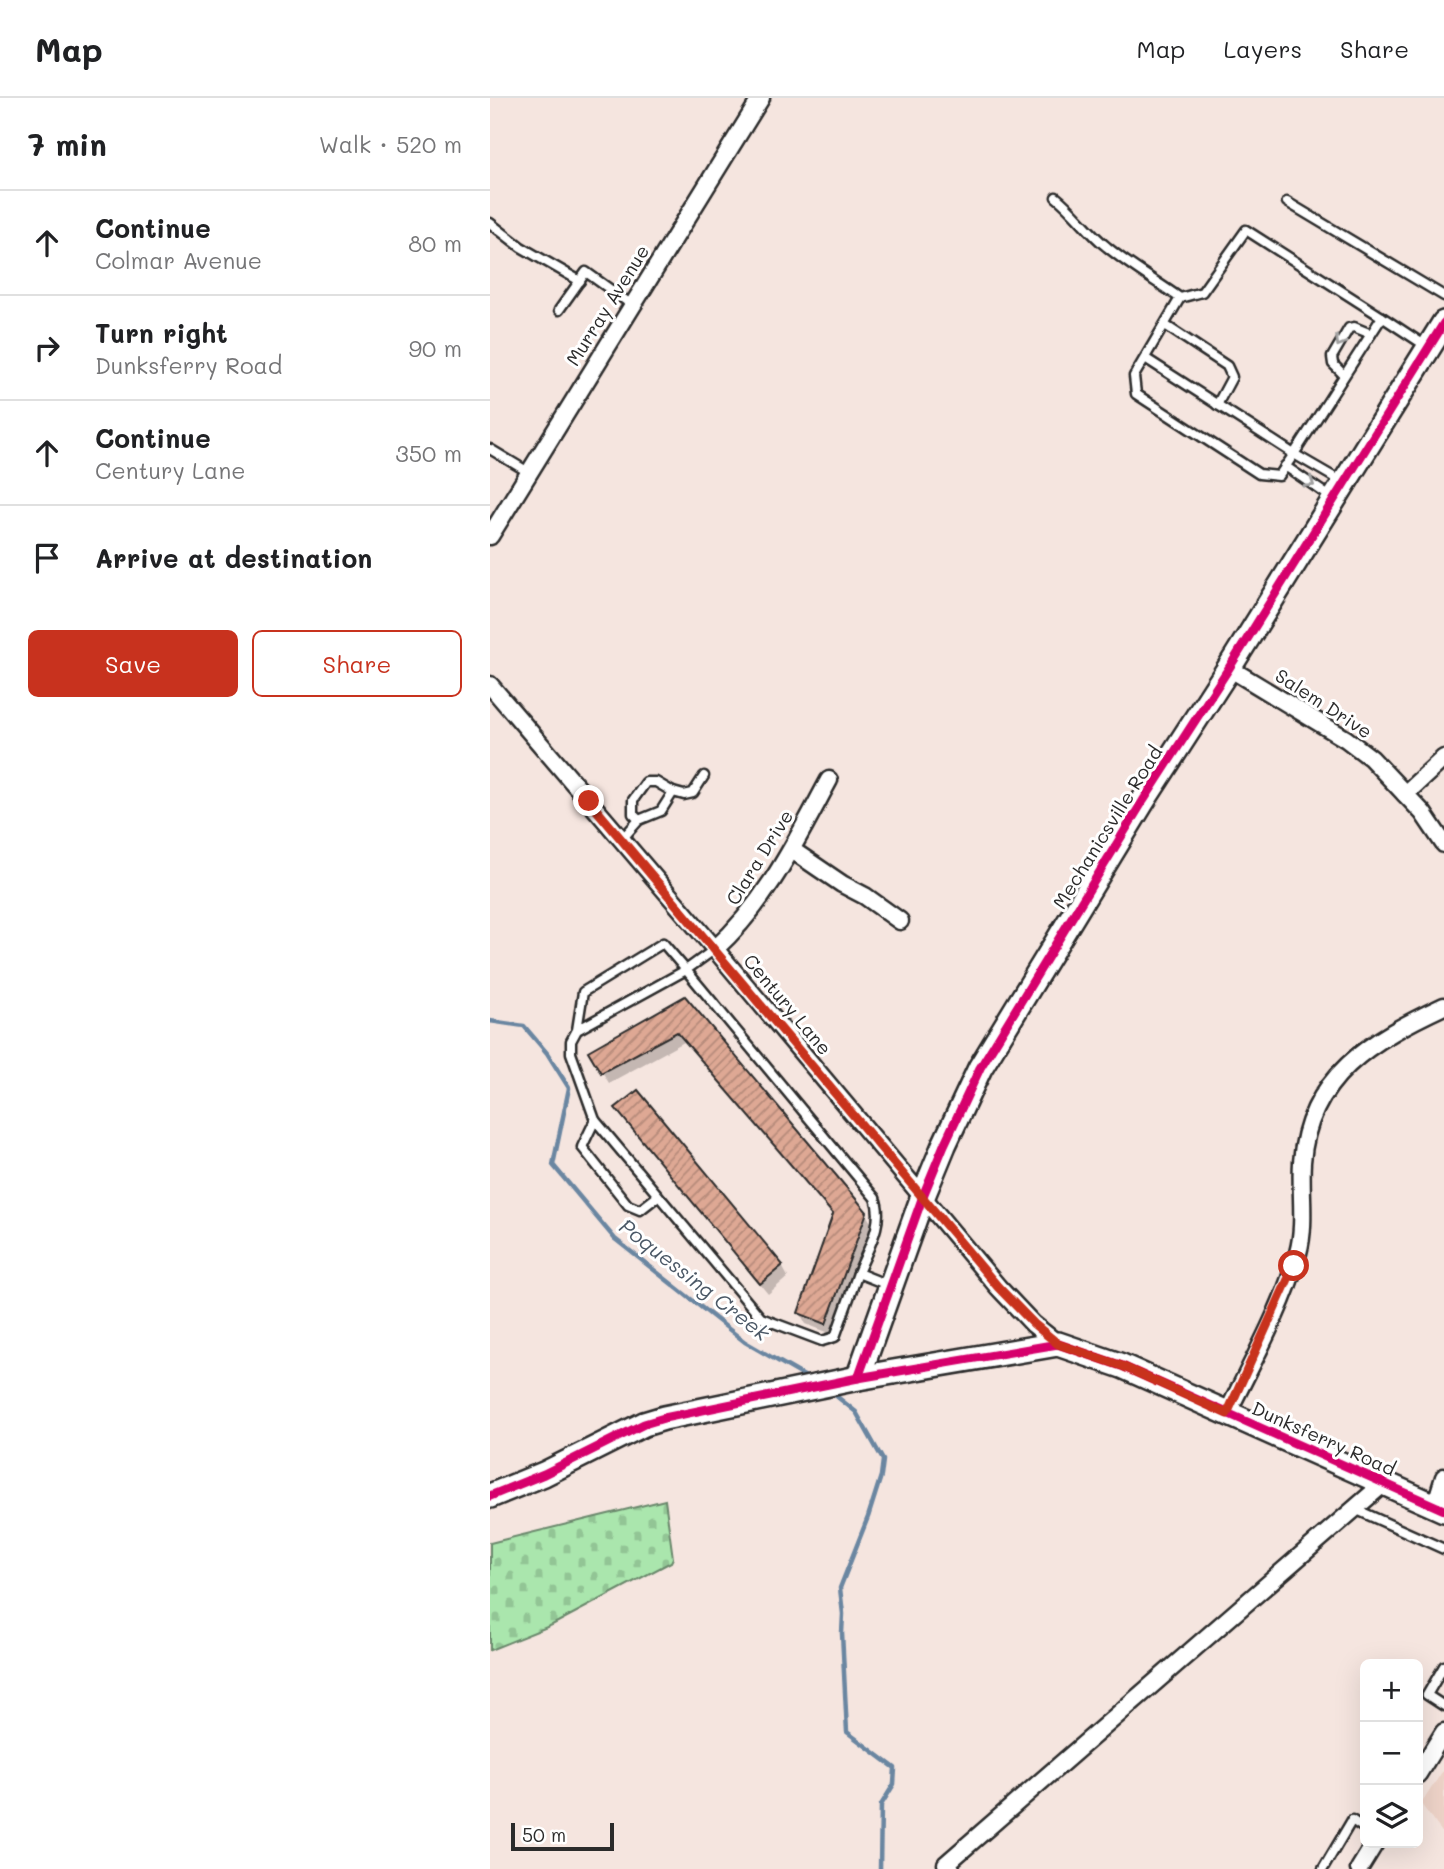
<!DOCTYPE html>
<meta charset="utf-8">
<style>
body{margin:0;font-family:Mali,sans-serif;background:#f6f6f6;color:#202124}
.controls{position:absolute;right:21px;bottom:21px;display:grid;overflow:hidden;border-radius:10px;box-shadow:0 7px 28px #0002}
.controls button{width:63px;height:63px;display:grid;place-items:center;padding:0;border:0;border-bottom:2px solid #e0e0e0;background:#fff;color:#202124;font:35px sans-serif}
.scale{position:absolute;left:21px;bottom:18px;width:103px;box-sizing:border-box;padding-left:7px;border:4px solid #2b2b2b;border-top:0;font-size:19px;line-height:24px;white-space:nowrap;color:#2b2b2b;-webkit-text-stroke:5px #fff;paint-order:stroke}
.stop{position:absolute;width:21px;height:21px;margin:-16px;border:5px solid #c8321e;border-radius:50%;background:#fff}
.stop.end{background:#c8321e;border-color:#fff;box-shadow:0 2px 7px #0008}
.list{margin:0;padding:0;list-style:none}
h2{display:flex;justify-content:space-between;align-items:center;height:91px;margin:0;padding:0 28px;font-size:30px}
h2 small{font-size:23px;font-weight:400;color:#757577}
.list li{display:grid;grid-template-columns:46px 1fr auto;gap:21px;align-items:center;box-sizing:border-box;height:105px;padding:0 28px;border-top:2px solid #e0e0e0}
.list b{display:block;font-size:26px;white-space:nowrap}
.list p{margin:0;font-size:23px;white-space:nowrap;color:#757577}
.list em{font-size:23px;font-style:normal;color:#757577}
.actions{display:flex;gap:14px;padding:21px 28px}
.actions a{flex:1;padding:16px 0;border:2px solid #c8321e;border-radius:10px;text-align:center;font-size:24px;color:#c8321e}
.actions .main{background:#c8321e;color:#fff}
.icon{flex:none;width:38px;height:38px;fill:none;stroke:currentColor;stroke-width:2;stroke-linecap:round;stroke-linejoin:round}
.map{position:relative;flex:none;width:954px;height:1771px;overflow:hidden}
header{display:flex;align-items:center;gap:42px;box-sizing:border-box;height:98px;padding:0 35px;background:#fff;border-bottom:2px solid #e0e0e0}
header strong{font-size:33px}
nav{display:flex;gap:38px;margin-inline-start:auto;font-size:24px}
main{display:flex}
aside{flex:1;background:#fff}
.map>svg:first-child{display:block}
.built{fill:#eed3c8}
.cemetery{fill:url(#cemetery-stones);stroke:#6a886c;stroke-width:2}
.shadow{fill:#0003}
.lines{fill:none;stroke-linecap:round;stroke-linejoin:round}
.stream{stroke:#6b86a1;stroke-width:4.5}
.building{fill:url(#building-hatch);stroke:#2b2b2b;stroke-width:2}
.lane-casing{stroke:#2b2b2b;stroke-width:13}
.street-casing{stroke:#2b2b2b;stroke-width:21}
.secondary-casing{stroke:#2b2b2b;stroke-width:28}
.lane{stroke:#fff;stroke-width:8}
.street{stroke:#fff;stroke-width:16}
.secondary{stroke:#fff;stroke-width:23}
.cycleway-casing{stroke:#fff;stroke-width:13}
.cycleway{stroke:#d6006c;stroke-width:9}
.oneway{stroke:#a0a0a0}
.route{stroke:#c8321e;stroke-width:9}
.labels{text-anchor:middle;dominant-baseline:central;stroke-width:6;stroke-linejoin:round;paint-order:stroke}
.street-label{font-size:19px;fill:#2b2b2b;stroke:#fff}
.water-label{font-size:21px;font-style:italic;fill:#4b5866;stroke:#fff}
</style>
<header>
<strong>Map</strong>
<nav><a>Map</a><a>Layers</a><a>Share</a></nav>
</header>
<main>
<aside>
<h2>7 min<small>Walk · 520 m</small></h2>
<ul class="list">
<li><svg class="icon" aria-label="ahead" viewBox="0 0 24 24"><path d="M12 20V5M6 11l6-6 6 6"/></svg><div><b>Continue</b><p>Colmar Avenue</p></div><em>80 m</em></li>
<li><svg class="icon" aria-label="right" viewBox="0 0 24 24"><path d="M7 20v-9h11M14 6l5 5-5 5"/></svg><div><b>Turn right</b><p>Dunksferry Road</p></div><em>90 m</em></li>
<li><svg class="icon" aria-label="ahead" viewBox="0 0 24 24"><path d="M12 20V5M6 11l6-6 6 6"/></svg><div><b>Continue</b><p>Century Lane</p></div><em>350 m</em></li>
<li><svg class="icon" aria-label="arrive" viewBox="0 0 24 24"><path d="M6 21V4h12l-3 4 3 4H6"/></svg><div><b>Arrive at destination</b></div></li>
</ul>
<div class="actions"><a class="main">Save</a><a>Share</a></div>
</aside>
<div class="map">
<svg width="954" height="1771" viewBox="0 0 954 1771">
<defs>
<pattern id="cemetery-stones" width="16" height="16" patternUnits="userSpaceOnUse" patternTransform="scale(1.75)"><rect width="16" height="16" fill="#aae6ad"/><path d="M2 7V4a2 2 0 0 1 4 0v3zM10 15v-3a2 2 0 0 1 4 0v3z" fill="#92c595"/></pattern>
<pattern id="building-hatch" width="6" height="6" patternUnits="userSpaceOnUse" patternTransform="scale(1.75)"><rect width="6" height="6" fill="#dea894"/><path d="M-1 1l2-2M0 6l6-6M5 7l2-2" fill="none" stroke="#b48979"/></pattern>
</defs>
<rect width="100%" height="100%" fill="#f5e5df"/>
<filter id="ink" filterUnits="userSpaceOnUse"><feTurbulence type="fractalNoise" baseFrequency=".0143" numOctaves="2"/><feDisplacementMap in="SourceGraphic" scale="14" xChannelSelector="R" yChannelSelector="G"/><feConvolveMatrix kernelMatrix="1 2 1 2 8 2 1 2 1" color-interpolation-filters="sRGB"/></filter>
<g filter="url(#ink)">
<path class="built" d="M954,1671V1737L931,1706Z"/>
<path class="cemetery" d="M175,1402L183,1460L181,1464L62,1527L0,1552V1445Z"/>
<g class="shadow">
<path d="M194,900L375,1115L382,1126L342,1236L316,1226L310,1215L344,1119L194,944L119,985L100,954Z"/>
<path d="M148,994L292,1168L298,1179L278,1196L134,1021L127,1011Z"/>
</g>
<g class="lines">
<g class="stream">
<path d="M0,923L34,928L57,955L79,990L63,1067L125,1141L255,1244L321,1282"/>
<path d="M340,1293L366,1314L393,1362L391,1378L378,1419L350,1490L353,1516L352,1535L357,1634L405,1670L404,1686L391,1707L390,1771"/>
</g>
</g>
<g class="building">
<path d="M195,898L377,1114L336,1226L308,1215L343,1116L187,934L111,975L98,953Z"/>
<path d="M148,992L293,1167L270,1186L125,1010Z"/>
</g>
<g class="lines">
<g class="lane-casing">
<g id="lane">
<path d="M566,99C585,114 598,134 617,149C640,168 666,183 690,200L644,278L646,296L769,376L789,378L804,356L655,260"/>
<path d="M797,104L954,198"/>
<path d="M0,125L31,149L90,183"/>
<path d="M690,200L712,194L756,132L892,219L804,356L854,385"/>
<path d="M69,212L96,174L142,207"/>
<path d="M892,219L936,248"/>
<path d="M675,227L737,268L742,279L727,307"/>
<path d="M854,277L843,266L842,259L859,230L864,229L881,236"/>
<path d="M0,351L40,375"/>
<path d="M795,368L842,400"/>
<path d="M149,722L143,716V702L156,684H166L183,694"/>
<path d="M132,741L149,722L171,713L183,694L194,697L203,695L214,678"/>
<path d="M225,851L196,872L385,1100C395,1125 377,1152 368,1175L398,1187"/>
<path d="M87,932L93,894L173,845L196,872L87,932L81,943V955L105,1022L271,1220L332,1243L345,1239L368,1175"/>
<path d="M105,1022L92,1049L138,1107L150,1112L168,1098"/>
<path d="M865,1411L954,1451"/>
<path d="M954,1568L937,1597L954,1608"/>
<path d="M833,1771L862,1722L875,1731"/>
</g>
</g>
<g class="street-casing">
<g id="street">
<path d="M0,438L271,0"/>
<path d="M739,570L856,641L881,660L933,715L954,746"/>
<path d="M0,587L225,851L508,1189L543,1226L568,1246"/>
<path d="M915,696L954,660"/>
<path d="M302,752L352,786L375,798L410,823"/>
<path d="M225,851C277,804 306,743 339,682"/>
<path d="M737,1316C762,1264 793,1210 808,1155C816,1126 810,1094 812,1064C818,979 883,941 954,908"/>
<path d="M945,1408L954,1379"/>
<path d="M928,1676L954,1634"/>
<path d="M461,1771L456,1766L893,1386"/>
<path d="M869,1771L885,1745"/>
</g>
</g>
<g class="secondary-casing">
<g id="secondary">
<path d="M368,1280L433,1098L454,1047L490,970L653,703L739,570L954,225"/>
<path d="M0,1398L54,1376L154,1326L174,1320L368,1280L568,1246L632,1268L954,1412"/>
</g>
</g>
<use href="#lane" class="lane"/>
<use href="#street" class="street"/>
<use href="#secondary" class="secondary"/>
<g class="cycleway-casing">
<g id="cycleway">
<path d="M368,1280L433,1098L454,1047L490,970L653,703L739,570L954,225"/>
<path d="M0,1398L54,1376L154,1326L174,1320L368,1280L568,1246L632,1268L954,1412"/>
</g>
</g>
<use href="#cycleway" class="cycleway"/>
</g>
<defs><path id="oneway-chevron" d="M-2-3.5L2.5 0L-2 3.5" fill="none" stroke-width="1.6" stroke-linecap="round" stroke-linejoin="round" transform="scale(1.75)"/></defs>
<g class="oneway">
<use href="#oneway-chevron" transform="translate(850 244) rotate(121)"/>
<use href="#oneway-chevron" transform="translate(820 385) rotate(34)"/>
</g>
</g>
<g class="lines" filter="url(#ink)">
<path class="route" d="M99,703L508,1189L544,1226L568,1246L632,1268L737,1316L804,1168"/>
</g>
<g class="labels">
<g class="street-label">
<text transform="translate(117 207) rotate(-58)">Murray Avenue</text>
<text transform="translate(834 605) rotate(33)">Salem Drive</text>
<text transform="translate(617 729) rotate(-58)">Mechanicsville Road</text>
<text transform="translate(269 759) rotate(-58)">Clara Drive</text>
<text transform="translate(298 906) rotate(50)">Century Lane</text>
<text transform="translate(834 1340) rotate(24)">Dunksferry Road</text>
</g>
<g class="water-label">
<text transform="translate(205 1181) rotate(38)">Poquessing Creek</text>
</g>
</g>
</svg>
<div class="controls">
<button>+</button>
<button>−</button>
<button><svg class="icon" aria-label="layers" viewBox="0 0 24 24"><path d="M12 4l9 5-9 5-9-5zM3 14l9 5 9-5"/></svg></button>
</div>
<div class="scale">50 m</div>
<div class="stop" style="left:804px;top:1168px"></div>
<div class="stop end" style="left:99px;top:703px"></div>
</div>
</main>
